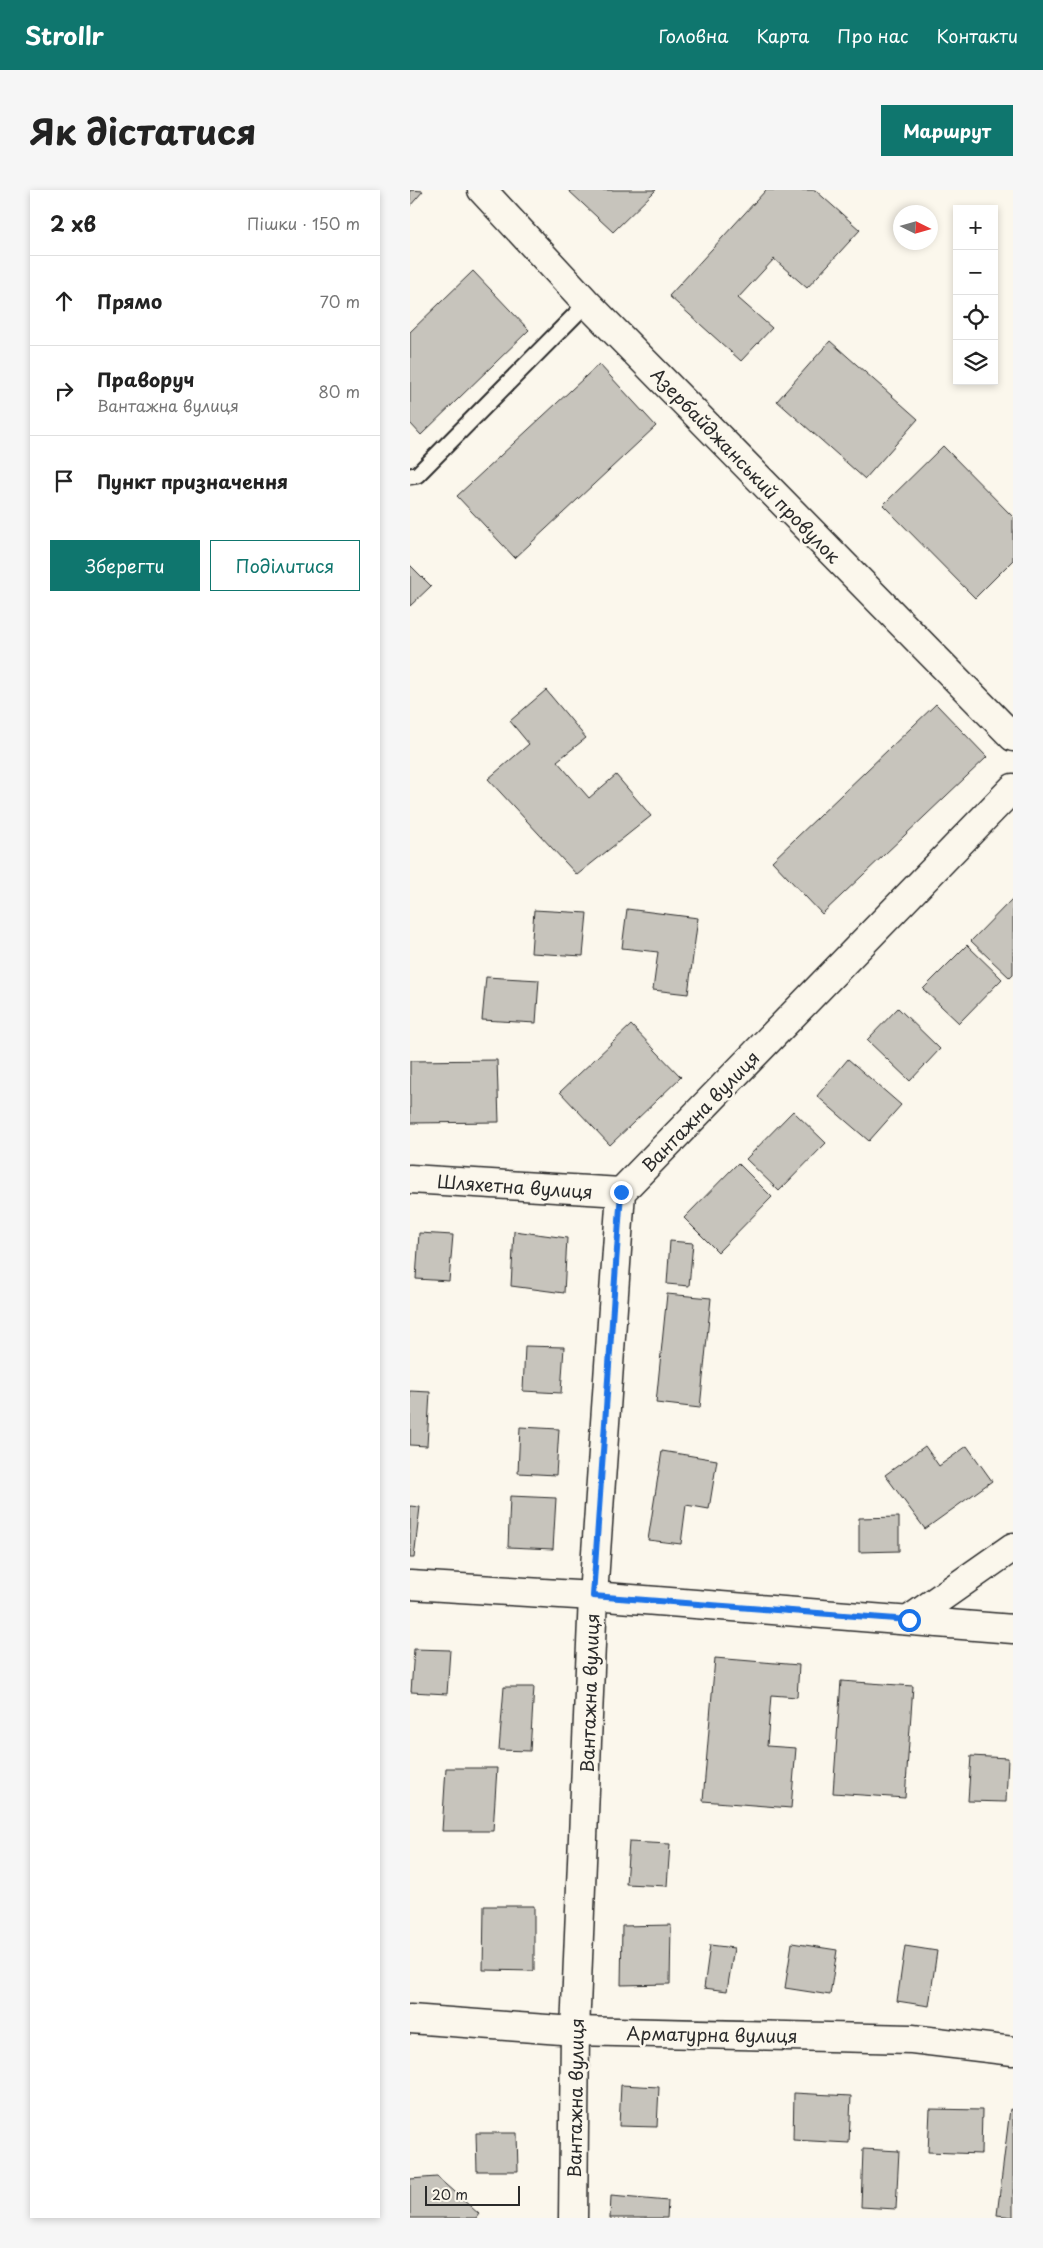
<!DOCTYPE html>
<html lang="uk">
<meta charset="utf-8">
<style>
body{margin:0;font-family:"Playpen Sans",sans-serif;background:#f6f6f6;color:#222}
.controls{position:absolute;right:15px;top:15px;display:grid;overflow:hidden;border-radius:0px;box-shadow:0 2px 8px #0003}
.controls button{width:45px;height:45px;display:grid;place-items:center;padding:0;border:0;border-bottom:1px solid #e0e0e0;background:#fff;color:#222;font:25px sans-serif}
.compass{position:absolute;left:483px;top:15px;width:45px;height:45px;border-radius:50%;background:#fff;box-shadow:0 2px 8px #0003;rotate:95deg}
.scale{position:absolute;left:15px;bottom:12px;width:95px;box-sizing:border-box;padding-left:5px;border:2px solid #2b2b2b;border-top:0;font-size:14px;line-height:18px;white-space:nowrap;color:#2b2b2b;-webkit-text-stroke:4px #fbf7ec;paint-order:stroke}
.stop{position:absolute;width:15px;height:15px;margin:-11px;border:4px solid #1a73e8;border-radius:50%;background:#fff}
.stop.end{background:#1a73e8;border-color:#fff;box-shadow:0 1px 5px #0008}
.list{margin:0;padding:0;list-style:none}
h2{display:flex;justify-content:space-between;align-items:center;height:65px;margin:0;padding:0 20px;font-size:21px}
h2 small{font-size:16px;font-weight:400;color:#767676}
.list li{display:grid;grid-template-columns:32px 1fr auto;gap:15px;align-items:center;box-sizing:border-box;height:90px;padding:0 20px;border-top:1px solid #e0e0e0}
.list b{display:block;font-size:19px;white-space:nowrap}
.list p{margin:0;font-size:16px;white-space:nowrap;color:#767676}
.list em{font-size:16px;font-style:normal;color:#767676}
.actions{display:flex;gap:10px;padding:15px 20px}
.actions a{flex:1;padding:11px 0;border:1px solid #0f766e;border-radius:0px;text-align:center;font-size:18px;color:#0f766e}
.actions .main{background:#0f766e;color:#fff}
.icon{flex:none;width:28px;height:28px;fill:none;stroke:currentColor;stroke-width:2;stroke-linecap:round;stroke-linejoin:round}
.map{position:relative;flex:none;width:603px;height:2028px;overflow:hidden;border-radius:0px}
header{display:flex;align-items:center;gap:30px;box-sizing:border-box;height:70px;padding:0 25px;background:#0f766e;color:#fff}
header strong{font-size:24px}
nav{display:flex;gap:28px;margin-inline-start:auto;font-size:18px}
.intro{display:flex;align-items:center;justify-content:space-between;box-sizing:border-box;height:120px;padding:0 30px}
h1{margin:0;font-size:35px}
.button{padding:12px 22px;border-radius:0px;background:#0f766e;color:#fff;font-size:18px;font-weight:700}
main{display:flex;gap:30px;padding:0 30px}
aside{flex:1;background:#fff;border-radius:0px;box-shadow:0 2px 8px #0003}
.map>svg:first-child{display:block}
.building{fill:#c7c4bc;stroke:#2b2b2b}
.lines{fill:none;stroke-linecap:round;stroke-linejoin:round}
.lane-casing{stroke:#2b2b2b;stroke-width:19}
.street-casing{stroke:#2b2b2b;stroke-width:31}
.lane{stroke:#fbf7ec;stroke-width:15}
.street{stroke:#fbf7ec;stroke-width:28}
.route{stroke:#1a73e8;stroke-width:6}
.labels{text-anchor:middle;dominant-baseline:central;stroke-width:5;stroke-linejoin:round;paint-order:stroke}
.street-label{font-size:18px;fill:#2b2b2b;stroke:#fbf7ec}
</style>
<header>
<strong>Strollr</strong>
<nav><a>Головна</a><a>Карта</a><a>Про нас</a><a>Контакти</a></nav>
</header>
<div class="intro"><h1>Як дістатися</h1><a class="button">Маршрут</a></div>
<main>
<aside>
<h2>2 хв<small>Пішки · 150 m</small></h2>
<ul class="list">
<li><svg class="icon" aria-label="ahead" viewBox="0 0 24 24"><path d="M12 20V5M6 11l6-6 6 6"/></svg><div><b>Прямо</b></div><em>70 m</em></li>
<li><svg class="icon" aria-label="right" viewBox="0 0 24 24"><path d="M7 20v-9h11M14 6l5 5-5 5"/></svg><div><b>Праворуч</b><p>Вантажна вулиця</p></div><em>80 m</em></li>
<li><svg class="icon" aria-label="arrive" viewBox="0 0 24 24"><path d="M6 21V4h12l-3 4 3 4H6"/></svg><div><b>Пункт призначення</b></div></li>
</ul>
<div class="actions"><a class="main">Зберегти</a><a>Поділитися</a></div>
</aside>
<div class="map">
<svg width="603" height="2028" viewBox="0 0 603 2028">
<rect width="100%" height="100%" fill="#fbf7ec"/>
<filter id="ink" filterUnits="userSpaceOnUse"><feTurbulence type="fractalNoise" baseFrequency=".02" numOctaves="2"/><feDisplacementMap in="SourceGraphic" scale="10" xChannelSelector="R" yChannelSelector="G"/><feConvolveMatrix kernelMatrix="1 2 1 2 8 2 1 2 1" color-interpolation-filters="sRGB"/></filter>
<g filter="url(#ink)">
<g class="building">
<path d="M0,0L13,1L0,16Z"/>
<path d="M158,0H246L203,42Z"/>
<path d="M356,0H405L450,40L397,98L364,69L328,108L362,138L331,171L259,106Z"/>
<path d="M63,81L119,140L11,245L0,233V142Z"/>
<path d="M420,151L508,229L455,289L367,211Z"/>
<path d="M189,174L246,236L105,368L47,306Z"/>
<path d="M533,256L603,327V370L565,408L473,315Z"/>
<path d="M0,375L21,396L0,416Z"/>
<path d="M136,500L176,548L147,571L179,608L206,585L241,626L167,685L78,589L119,554L100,531Z"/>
<path d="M526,514L577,567L412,724L362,671Z"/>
<path d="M603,708V785L600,788L561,751Z"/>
<path d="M217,719L288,728L278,804L243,800L248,762L212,758Z"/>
<path d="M124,720L177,723L173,766L121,763Z"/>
<path d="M557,755L592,789L549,833L513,799Z"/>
<path d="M76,787L129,790L126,833L72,830Z"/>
<path d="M488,818L530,859L500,891L457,850Z"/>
<path d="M221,835L271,887L200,955L150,902Z"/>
<path d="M438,869L491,915L459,951L407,906Z"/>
<path d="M87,870L89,932L0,933V871Z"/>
<path d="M383,921L416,953L369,1001L336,969Z"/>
<path d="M328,973L362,1007L308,1062L274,1028Z"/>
<path d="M104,1041L157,1048L154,1103L101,1096Z"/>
<path d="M9,1043L43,1045L39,1091L6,1089Z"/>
<path d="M260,1051L283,1053L279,1096L257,1094Z"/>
<path d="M257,1104L301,1108L290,1218L246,1213Z"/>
<path d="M115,1156L154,1157L151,1203L113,1201Z"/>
<path d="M0,1201L20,1202L17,1256L0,1255Z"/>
<path d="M110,1237L149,1239L146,1285L108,1283Z"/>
<path d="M515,1256L529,1276L557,1256L582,1291L515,1339L475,1285Z"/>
<path d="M252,1261L307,1270L299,1319L276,1315L271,1354L238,1350Z"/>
<path d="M100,1306L146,1308L143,1359L98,1357Z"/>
<path d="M0,1316L10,1317L4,1368H0Z"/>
<path d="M489,1327V1361L449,1362V1328Z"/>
<path d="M4,1459L40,1460L37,1504L1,1502Z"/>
<path d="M305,1468L389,1475L387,1507L361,1505L357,1556L386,1558L381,1618L293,1611Z"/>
<path d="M431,1491L503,1496L495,1608L423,1603Z"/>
<path d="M94,1497H124L120,1561L89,1560Z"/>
<path d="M561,1566L598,1568L596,1612L558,1611Z"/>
<path d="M36,1578H87L83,1641H32Z"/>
<path d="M219,1652L260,1654L257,1696L216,1694Z"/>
<path d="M74,1716H124V1781L73,1780Z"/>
<path d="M261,1735L260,1794L211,1795L212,1736Z"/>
<path d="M382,1753L427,1760L420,1805L375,1798Z"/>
<path d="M300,1755L324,1758L317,1801L294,1798Z"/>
<path d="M495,1756L527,1761L519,1816L487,1811Z"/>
<path d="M211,1895L249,1897L247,1937L209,1936Z"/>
<path d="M384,1903L441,1906L439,1953L383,1950Z"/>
<path d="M520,1919L572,1920L571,1964L518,1962Z"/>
<path d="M600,1919L603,1920V2027L587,2025Z"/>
<path d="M66,1943H107L108,1981H67Z"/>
<path d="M453,1959L489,1961L486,2019L451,2017Z"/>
<path d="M27,1987L69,2024L66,2028H0V1989Z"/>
<path d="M201,2006L258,2011L257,2028H200Z"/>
</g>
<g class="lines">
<g class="lane-casing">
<path id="lane" d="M0,286L7,285L177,113"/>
</g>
<g class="street-casing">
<g id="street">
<path d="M72,0L177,113L603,547"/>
<path d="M0,989L211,1002"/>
<path d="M0,1395L183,1406L603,1439"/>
<path d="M499,1430L603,1357"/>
<path d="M0,1829L165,1841L502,1849L603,1861"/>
<path d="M163,2028L165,1841L183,1406L211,1002L603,598"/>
</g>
</g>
<use href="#lane" class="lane"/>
<use href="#street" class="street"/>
</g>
</g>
<g class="lines" filter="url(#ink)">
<path class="route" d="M211,1002L183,1406L499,1430"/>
</g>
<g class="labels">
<g class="street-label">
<text transform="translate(336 275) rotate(46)">Азербайджанський провулок</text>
<text transform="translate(290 921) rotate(-46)">Вантажна вулиця</text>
<text transform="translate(105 996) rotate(4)">Шляхетна вулиця</text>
<text transform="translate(179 1503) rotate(-88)">Вантажна вулиця</text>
<text transform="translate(302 1844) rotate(1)">Арматурна вулиця</text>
<text transform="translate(165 1908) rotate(-89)">Вантажна вулиця</text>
</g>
</g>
</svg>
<div class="controls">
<button>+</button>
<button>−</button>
<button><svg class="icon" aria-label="locate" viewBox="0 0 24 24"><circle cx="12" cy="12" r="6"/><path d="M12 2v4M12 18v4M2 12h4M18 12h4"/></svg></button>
<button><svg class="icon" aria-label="layers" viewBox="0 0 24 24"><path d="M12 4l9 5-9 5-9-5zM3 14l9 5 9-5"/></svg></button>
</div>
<svg class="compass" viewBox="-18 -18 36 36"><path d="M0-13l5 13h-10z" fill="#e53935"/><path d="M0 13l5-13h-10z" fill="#767676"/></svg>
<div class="scale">20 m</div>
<div class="stop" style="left:499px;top:1430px"></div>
<div class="stop end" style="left:211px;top:1002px"></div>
</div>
</main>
